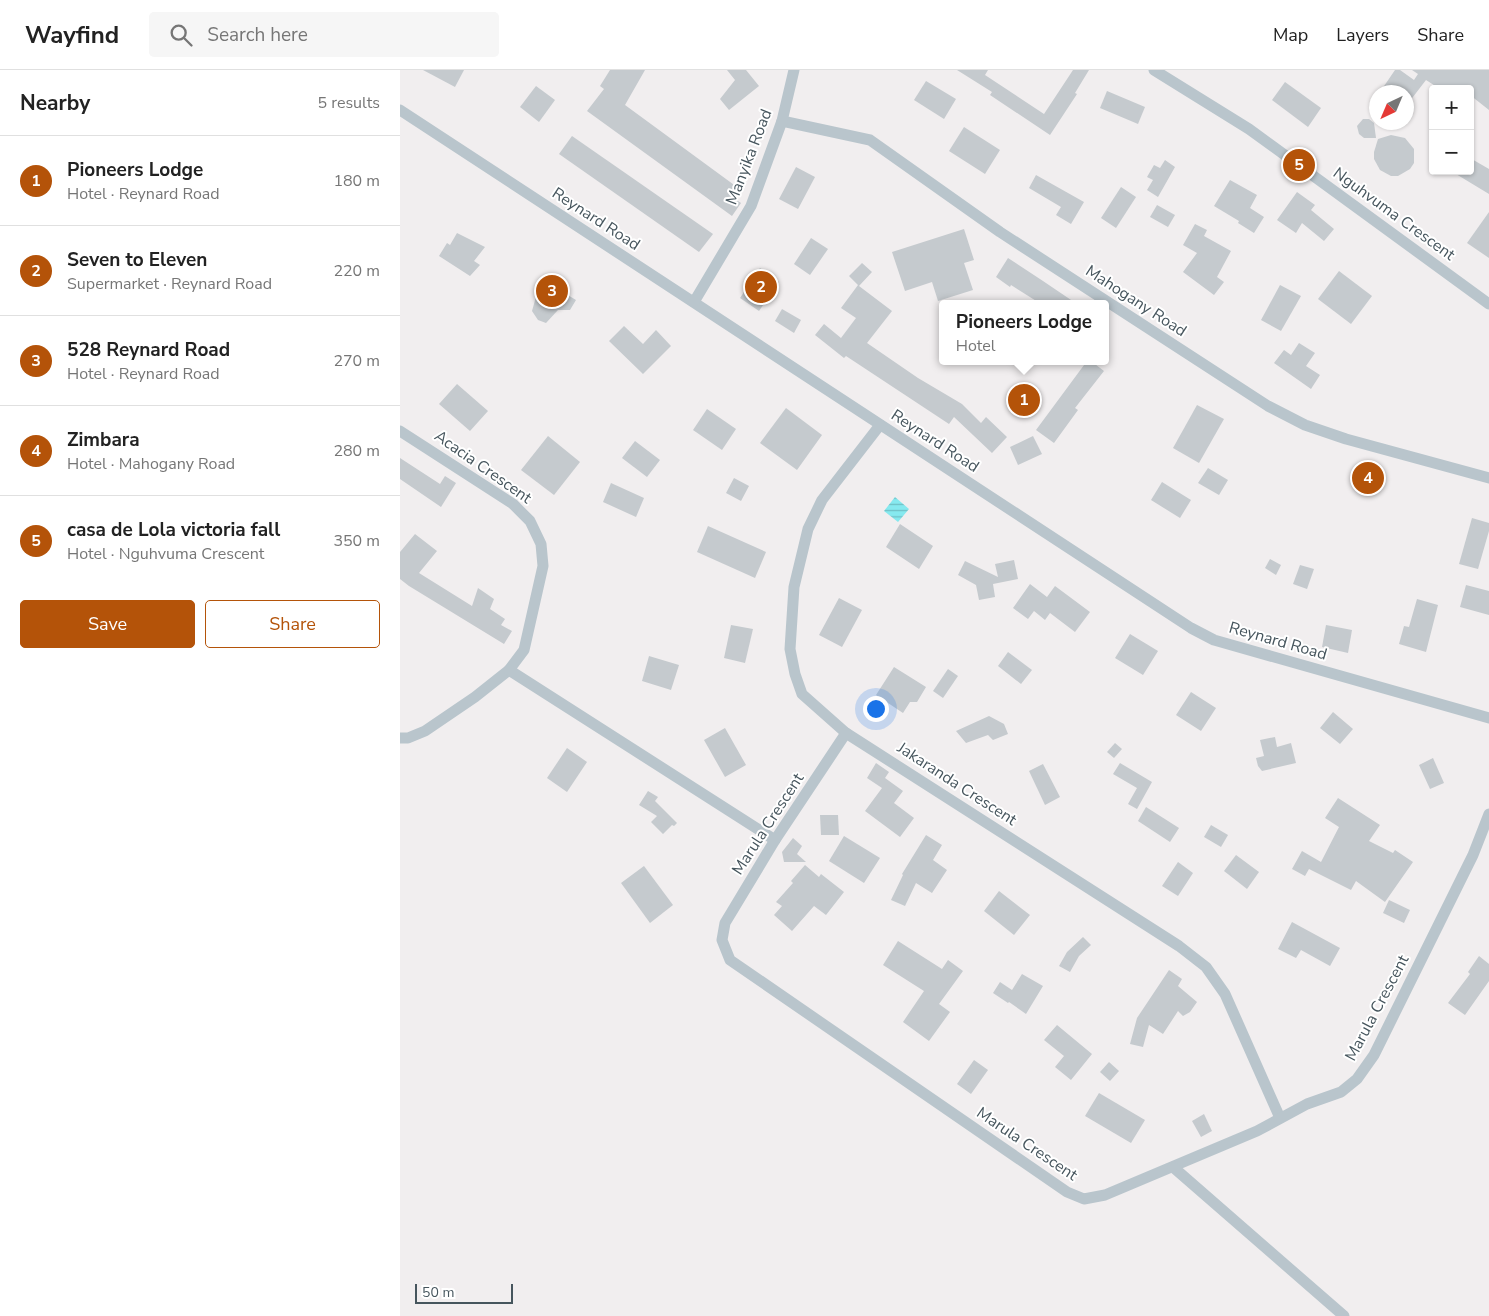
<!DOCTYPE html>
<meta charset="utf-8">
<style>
body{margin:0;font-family:"Nunito Sans",sans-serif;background:#f6f6f6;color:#222}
.controls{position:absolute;right:15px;top:15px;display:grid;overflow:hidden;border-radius:5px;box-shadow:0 1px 4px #0004}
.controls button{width:45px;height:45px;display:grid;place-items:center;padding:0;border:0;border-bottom:1px solid #e0e0e0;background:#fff;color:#222;font:25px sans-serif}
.compass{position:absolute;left:969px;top:15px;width:45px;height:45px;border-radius:50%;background:#fff;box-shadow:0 1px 4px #0004;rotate:224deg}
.scale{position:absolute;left:15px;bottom:12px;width:98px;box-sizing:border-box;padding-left:5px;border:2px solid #46555d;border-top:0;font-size:14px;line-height:18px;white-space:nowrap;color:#46555d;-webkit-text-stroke:4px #fff;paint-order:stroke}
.you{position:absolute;left:475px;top:638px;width:18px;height:18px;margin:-12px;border:4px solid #fff;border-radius:50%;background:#1a73e8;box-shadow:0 0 0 8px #1a73e833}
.badge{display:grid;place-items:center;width:32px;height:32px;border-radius:50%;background:#b45309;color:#fff;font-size:16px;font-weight:700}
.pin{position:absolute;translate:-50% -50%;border:2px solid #fff;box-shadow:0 1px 5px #0006}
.popup{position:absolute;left:539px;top:230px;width:170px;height:65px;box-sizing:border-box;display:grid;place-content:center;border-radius:5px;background:#fff;filter:drop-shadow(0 1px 4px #0005);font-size:16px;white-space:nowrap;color:#767676}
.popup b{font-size:19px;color:#222}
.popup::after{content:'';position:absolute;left:50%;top:100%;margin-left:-10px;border:10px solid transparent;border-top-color:#fff}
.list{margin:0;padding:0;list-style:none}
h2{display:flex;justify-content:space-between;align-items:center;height:65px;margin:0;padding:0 20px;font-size:21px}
h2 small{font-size:16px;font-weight:400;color:#767676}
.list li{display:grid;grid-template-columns:32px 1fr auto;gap:15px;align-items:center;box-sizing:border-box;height:90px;padding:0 20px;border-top:1px solid #e0e0e0}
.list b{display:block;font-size:19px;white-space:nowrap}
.list p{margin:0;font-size:16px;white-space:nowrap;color:#767676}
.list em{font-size:16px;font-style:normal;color:#767676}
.actions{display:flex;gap:10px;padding:15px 20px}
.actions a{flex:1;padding:11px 0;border:1px solid #b45309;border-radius:5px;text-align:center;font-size:18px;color:#b45309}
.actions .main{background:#b45309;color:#fff}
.icon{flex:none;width:28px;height:28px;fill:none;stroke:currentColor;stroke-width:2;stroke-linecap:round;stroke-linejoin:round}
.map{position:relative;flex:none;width:1089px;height:1246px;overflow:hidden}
header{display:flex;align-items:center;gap:30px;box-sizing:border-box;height:70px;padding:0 25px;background:#fff;border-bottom:1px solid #e0e0e0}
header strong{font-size:24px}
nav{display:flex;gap:28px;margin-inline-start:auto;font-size:18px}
.search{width:350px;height:45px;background:#f6f6f6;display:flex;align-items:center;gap:12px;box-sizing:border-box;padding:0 18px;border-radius:5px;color:#767676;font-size:19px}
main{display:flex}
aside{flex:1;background:#fff}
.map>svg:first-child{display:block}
.water{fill:url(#water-rules)}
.building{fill:#c5cace}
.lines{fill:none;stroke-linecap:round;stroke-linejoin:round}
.minor{stroke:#b9c5cc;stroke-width:11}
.labels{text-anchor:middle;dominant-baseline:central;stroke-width:4;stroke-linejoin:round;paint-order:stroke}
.street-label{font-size:16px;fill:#46555d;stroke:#fff}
</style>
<header>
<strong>Wayfind</strong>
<div class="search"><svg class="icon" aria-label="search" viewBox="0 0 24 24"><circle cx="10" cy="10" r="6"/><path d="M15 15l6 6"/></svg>Search here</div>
<nav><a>Map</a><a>Layers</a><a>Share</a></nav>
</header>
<main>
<aside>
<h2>Nearby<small>5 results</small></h2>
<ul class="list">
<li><span class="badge">1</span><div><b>Pioneers Lodge</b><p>Hotel · Reynard Road</p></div><em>180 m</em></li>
<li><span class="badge">2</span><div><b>Seven to Eleven</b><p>Supermarket · Reynard Road</p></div><em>220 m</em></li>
<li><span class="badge">3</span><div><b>528 Reynard Road</b><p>Hotel · Reynard Road</p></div><em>270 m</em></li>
<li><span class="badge">4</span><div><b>Zimbara</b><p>Hotel · Mahogany Road</p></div><em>280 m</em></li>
<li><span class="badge">5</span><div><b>casa de Lola victoria fall</b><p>Hotel · Nguhvuma Crescent</p></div><em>350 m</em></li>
</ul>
<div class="actions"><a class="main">Save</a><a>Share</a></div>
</aside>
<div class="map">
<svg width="1089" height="1246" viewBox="0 0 1089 1246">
<defs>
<pattern id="water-rules" width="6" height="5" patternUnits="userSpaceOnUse" patternTransform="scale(1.25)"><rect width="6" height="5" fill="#86e9ef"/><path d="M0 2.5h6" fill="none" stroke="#6fc0c5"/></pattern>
</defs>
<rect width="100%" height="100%" fill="#f1eeef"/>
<path class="water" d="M495,427L509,439L498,452L484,441Z"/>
<g class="building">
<path d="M23,0H64L55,17Z"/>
<path d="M210,0H245L225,35L341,120L335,129L341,133L332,146L187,41L204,19L200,16Z"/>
<path d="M327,0H346L359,16L329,40L320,29L335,10Z"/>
<path d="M557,0H588L585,5L644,44L673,0H689L675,23L677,24L650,65L590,25L592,22Z"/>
<path d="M995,0H1000L1014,10L1018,4L1012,0H1089V40L1070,25V19H1040L1026,10L1006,36V22H980Z"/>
<path d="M526,11L556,29L544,49L514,30Z"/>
<path d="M885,12L921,38L908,57L872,30Z"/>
<path d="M136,16L155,30L139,52L120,37Z"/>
<path d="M707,21L745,37L738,54L700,38Z"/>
<path d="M963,49H969L974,53L976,68H964L959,64L957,56Z"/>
<path d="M564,57L600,80L585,104L549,81Z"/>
<path d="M991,65L1005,68L1014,79V93L1010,99L998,106H991L980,100L974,89V82L978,69Z"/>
<path d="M172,66L313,164L299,182L159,84Z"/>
<path d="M1070,88L1089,99V124L1051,101H1070Z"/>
<path d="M765,90L775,97L758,127L747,120L753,110L747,107L754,95L760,98Z"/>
<path d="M396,97L415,107L398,139L379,129Z"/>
<path d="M636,105L684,132L671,154L656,145L661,137L629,118Z"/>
<path d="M830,110L857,125L850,138L864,147L854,163L838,153L839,151L814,136Z"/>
<path d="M721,117L736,127L716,158L701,148Z"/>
<path d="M897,122L915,135L911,140L934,159L924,171L902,153L896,163L877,150Z"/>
<path d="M757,135L775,145L768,157L750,147Z"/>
<path d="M1089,142V188L1067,173Z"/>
<path d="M795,154L807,160L804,166L831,181L817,207L824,212L814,225L783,202L797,183L783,175Z"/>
<path d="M564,159L574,190L564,193L573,220L538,231L532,212L505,221L492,182Z"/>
<path d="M57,163L85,177L74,191L80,195L70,206L39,186L47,173L50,175Z"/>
<path d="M411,168L428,179L410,205L394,194Z"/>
<path d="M608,188L643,211L677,234H641L611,215L610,217L596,207Z"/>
<path d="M462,193L472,202L459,216L492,241L467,273L518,308L562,334L581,353L586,347L607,367L592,383L554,347L549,354L446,286L444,288L415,265L424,254L441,268L456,248L441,238L458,215L449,206Z"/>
<path d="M360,198L379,212L359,241L340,228Z"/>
<path d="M939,201L972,226L951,254L918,229Z"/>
<path d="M141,209L176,230L170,240H158L146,253L138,250L132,241Z"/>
<path d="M880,215L901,226L881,261L861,250Z"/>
<path d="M382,239L401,250L394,263L375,251Z"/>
<path d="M224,256L243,274L256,260L271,276L243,304L209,271Z"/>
<path d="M899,273L915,283L906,296L920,305L911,319L874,293L884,280L891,285Z"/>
<path d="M687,291H691L704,301L675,338L678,340L654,373L636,360Z"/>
<path d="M57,314L88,341L70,361L39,334Z"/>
<path d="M797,335L824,349L799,393L773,378Z"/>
<path d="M386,338L422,365L397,400L360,373Z"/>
<path d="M307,339L336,359L322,380L293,360Z"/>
<path d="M148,366L180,392L154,425L121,400Z"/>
<path d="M633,366L642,384L618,395L610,377Z"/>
<path d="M235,371L260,390L247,407L222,388Z"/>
<path d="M0,388L40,414L45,406L56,413L41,437L0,409Z"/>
<path d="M808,398L828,410L819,425L798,413Z"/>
<path d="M334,408L349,416L341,431L326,423Z"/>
<path d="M762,412L791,430L780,448L751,430Z"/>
<path d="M211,413L244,428L236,447L203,432Z"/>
<path d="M1072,448L1089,453V461L1078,499L1059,494Z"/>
<path d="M500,454L533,476L519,499L486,477Z"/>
<path d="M308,456L366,482L355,508L297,482Z"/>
<path d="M15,464L37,481L19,503L72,536L78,518L94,529L90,539L105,549L101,555L112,561L104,574L9,516L0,509V482Z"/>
<path d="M870,489L881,495L876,505L865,498Z"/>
<path d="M614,490L618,509L593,514L595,527L579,530L576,515L558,505L565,491L598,507L595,494Z"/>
<path d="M900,495L914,499L907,519L893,514Z"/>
<path d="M630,514L647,527L655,516L690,542L675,562L650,543L645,550L634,541L628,549L613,538Z"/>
<path d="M1066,515L1089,521V545L1060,537Z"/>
<path d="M439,528L462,540L442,577L419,565Z"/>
<path d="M1017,529L1038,535L1026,582L999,574L1004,556L1009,557Z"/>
<path d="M331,555L353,559L345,593L324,588Z"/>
<path d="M926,555L952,560L948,583L922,577Z"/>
<path d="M730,564L758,581L743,605L715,588Z"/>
<path d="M608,582L632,600L621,614L598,596Z"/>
<path d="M249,586L279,595L271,620L242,611Z"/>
<path d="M494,597L526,617L517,632H510L503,643L476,625Z"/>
<path d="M548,599L558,606L543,628L533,621Z"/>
<path d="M791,622L816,638L801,661L776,645Z"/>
<path d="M933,642L953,659L940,674L920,658Z"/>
<path d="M589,646L604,654L608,664L593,670L588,665L566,673L556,661Z"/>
<path d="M325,658L346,695L325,707L304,670Z"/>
<path d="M875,667L877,677L891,673L896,693L862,701L858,696L856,688L864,686L860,670Z"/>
<path d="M715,673L722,679L714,688L707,682Z"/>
<path d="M167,678L187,692L167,722L147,708Z"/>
<path d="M1033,688L1044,713L1030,719L1019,695Z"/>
<path d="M476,693L489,702L485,708L503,721L494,733L514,748L500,767L465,741L482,718L467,708Z"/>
<path d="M720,693L752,712L737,739L728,734L737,718L713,704Z"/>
<path d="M643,694L660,727L645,735L629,701Z"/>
<path d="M248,721L258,727L255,731L277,753L274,756L272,755L263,764L251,752L257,746L239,735Z"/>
<path d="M938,728L980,755L969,771L993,783L995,780L1013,792L985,832L956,811L951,820L909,799L905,806L892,799L902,781L921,792L939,757L925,748Z"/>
<path d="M746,737L779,758L770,772L738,751Z"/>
<path d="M420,745H438L439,765H421Z"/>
<path d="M811,755L828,765L821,777L804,767Z"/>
<path d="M526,765L542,775L533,790L547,800L532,823L516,813L505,836L491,830L503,805L502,804Z"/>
<path d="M444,766L480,788L464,813L429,791Z"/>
<path d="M393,768L402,776L397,784L406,792H384L382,782Z"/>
<path d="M836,785L859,802L847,819L824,801Z"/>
<path d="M778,792L793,803L778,826L762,816Z"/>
<path d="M405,795L419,807L421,804L444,822L426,845L414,836L392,861L374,845L382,836L376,832L393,813L391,811Z"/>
<path d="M244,796L273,835L250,853L221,813Z"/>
<path d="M599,821L630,845L614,865L584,841Z"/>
<path d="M989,830L1010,840L1004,853L983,843Z"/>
<path d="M892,852L940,878L930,896L901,880L896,888L878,879Z"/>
<path d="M683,867L691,875L679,886L670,902L659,896L667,882Z"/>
<path d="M498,871L542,899L548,890L563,901L539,934L550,942L529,971L503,952L524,921L483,895Z"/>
<path d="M1079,886L1089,894V911L1065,945L1048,933L1070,904L1068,902Z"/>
<path d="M769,900L782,909L778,916L797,932L790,942L783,946L778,941L763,964L749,955L743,977L730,974L737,948Z"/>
<path d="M622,904L643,916L626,944L609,932L608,933L593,923L600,912L612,920Z"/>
<path d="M657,955L692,984L671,1010L655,997L664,986L644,970Z"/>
<path d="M574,990L588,1000L571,1024L557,1014Z"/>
<path d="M709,992L719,1001L710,1011L700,1002Z"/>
<path d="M699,1023L745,1050L731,1073L685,1046Z"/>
<path d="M804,1044L812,1061L801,1067L792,1051Z"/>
</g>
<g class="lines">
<g class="minor">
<path d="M754,0L849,59L1089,234"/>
<path d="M0,40L791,558L814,570L1089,648"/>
<path d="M382,51L470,70L600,162L868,336L905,355L946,369L1089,408"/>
<path d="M294,232L351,136L382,51L394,0"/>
<path d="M480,355L422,430L408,459L394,517L390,579L395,604L402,624L446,663L779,876L806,897L825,924L880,1048"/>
<path d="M0,361L113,434L130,451L141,474L143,496L124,580L109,600L75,627L25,661L8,668H0"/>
<path d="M109,600L375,770"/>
<path d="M446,663L375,770L325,853L322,870L330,890L667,1122L684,1129L705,1125L857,1061L907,1034L941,1022L957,1009L974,985L1073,785L1089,744"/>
<path d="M773,1097L944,1246"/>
</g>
</g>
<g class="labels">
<g class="street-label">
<text transform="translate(349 87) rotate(-69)">Manyika Road</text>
<text transform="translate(994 144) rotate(36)">Nguhvuma Crescent</text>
<text transform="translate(196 149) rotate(33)">Reynard Road</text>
<text transform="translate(736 231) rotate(33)">Mahogany Road</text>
<text transform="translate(535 371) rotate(33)">Reynard Road</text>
<text transform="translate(83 397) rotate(35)">Acacia Crescent</text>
<text transform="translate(878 571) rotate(16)">Reynard Road</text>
<text transform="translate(557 714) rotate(33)">Jakaranda Crescent</text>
<text transform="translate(368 754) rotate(-57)">Marula Crescent</text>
<text transform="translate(977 938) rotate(-62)">Marula Crescent</text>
<text transform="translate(627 1074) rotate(34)">Marula Crescent</text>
</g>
</g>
</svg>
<div class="controls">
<button>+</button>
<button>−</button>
</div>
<svg class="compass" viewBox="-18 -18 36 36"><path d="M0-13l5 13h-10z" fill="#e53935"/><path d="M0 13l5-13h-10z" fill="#767676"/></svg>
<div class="scale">50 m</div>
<div class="you"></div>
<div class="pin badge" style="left:624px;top:330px">1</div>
<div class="popup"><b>Pioneers Lodge</b>Hotel</div>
<div class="pin badge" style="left:361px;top:217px">2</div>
<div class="pin badge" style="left:152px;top:221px">3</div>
<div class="pin badge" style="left:968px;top:408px">4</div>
<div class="pin badge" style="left:899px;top:95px">5</div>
</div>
</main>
